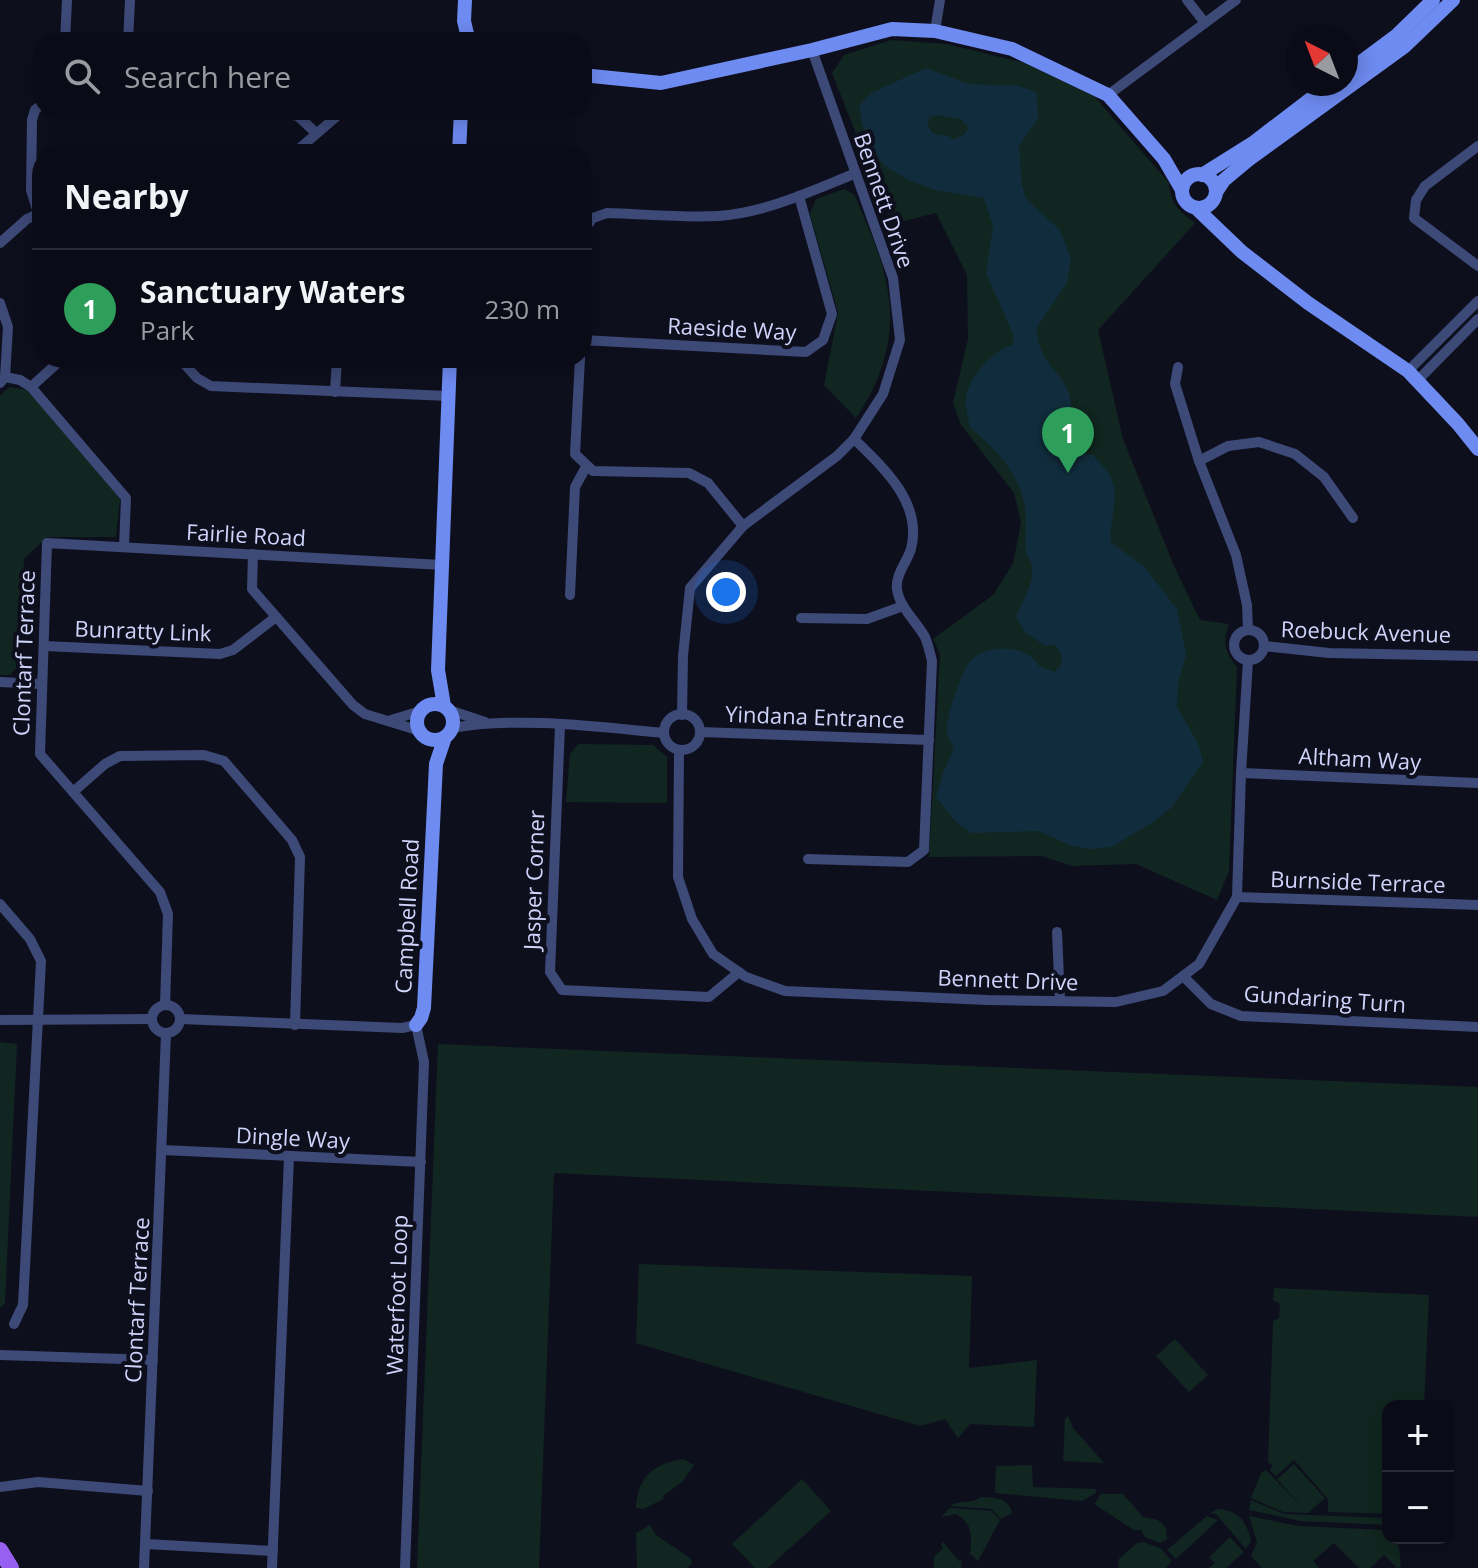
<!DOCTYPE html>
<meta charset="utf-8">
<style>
body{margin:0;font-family:"Open Sans",sans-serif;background:#181923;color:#f1f3f6}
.controls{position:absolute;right:24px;bottom:24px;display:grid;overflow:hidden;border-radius:16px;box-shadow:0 4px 20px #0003}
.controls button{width:72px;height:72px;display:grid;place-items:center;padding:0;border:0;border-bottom:2px solid #2a2b35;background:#0a0b16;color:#f1f3f6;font:40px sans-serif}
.compass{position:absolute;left:1286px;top:24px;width:72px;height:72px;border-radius:50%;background:#0a0b16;box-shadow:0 4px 20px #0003;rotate:318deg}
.you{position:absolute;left:726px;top:592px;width:28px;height:28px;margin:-20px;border:6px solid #fff;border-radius:50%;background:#1a73e8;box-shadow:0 0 0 12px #1a73e833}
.badge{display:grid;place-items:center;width:52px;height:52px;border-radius:50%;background:#d93025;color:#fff;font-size:26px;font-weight:700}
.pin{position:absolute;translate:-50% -66px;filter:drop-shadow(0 2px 4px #0008)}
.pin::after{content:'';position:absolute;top:42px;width:28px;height:24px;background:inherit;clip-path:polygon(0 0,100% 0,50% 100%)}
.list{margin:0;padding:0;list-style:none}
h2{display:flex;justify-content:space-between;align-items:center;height:104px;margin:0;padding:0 32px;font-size:34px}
h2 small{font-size:26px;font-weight:400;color:#999ba1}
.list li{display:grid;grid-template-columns:52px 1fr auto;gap:24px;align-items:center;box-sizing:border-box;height:120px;padding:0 32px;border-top:2px solid #2a2b35}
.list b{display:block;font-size:30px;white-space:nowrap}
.list p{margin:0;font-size:26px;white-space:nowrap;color:#999ba1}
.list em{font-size:26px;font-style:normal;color:#999ba1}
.icon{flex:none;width:44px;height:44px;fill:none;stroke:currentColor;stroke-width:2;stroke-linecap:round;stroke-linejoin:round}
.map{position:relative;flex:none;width:1478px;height:1568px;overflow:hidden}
.search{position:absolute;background:#0a0b16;box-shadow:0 4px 20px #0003;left:32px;top:32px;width:560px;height:88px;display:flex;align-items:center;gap:20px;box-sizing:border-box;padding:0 28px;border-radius:32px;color:#999ba1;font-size:30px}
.panel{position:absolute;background:#0a0b16;box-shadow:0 4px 20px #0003;left:32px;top:144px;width:560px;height:224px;border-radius:32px}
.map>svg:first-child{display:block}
.green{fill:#112620}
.water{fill:#112d3d;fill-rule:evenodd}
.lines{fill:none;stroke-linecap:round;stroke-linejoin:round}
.street{stroke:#3d4977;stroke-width:10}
.secondary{stroke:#6e8bf1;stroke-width:14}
.primary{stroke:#9760f0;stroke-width:16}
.labels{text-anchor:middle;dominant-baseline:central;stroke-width:8;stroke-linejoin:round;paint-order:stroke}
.street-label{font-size:22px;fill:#ced4fa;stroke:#0e0f1d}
</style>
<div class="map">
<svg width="1478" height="1568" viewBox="0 0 1478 1568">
<rect width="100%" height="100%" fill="#0e0f1d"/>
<g class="green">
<path d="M891,40L947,44L1024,63L1094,96L1169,183C1170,203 1179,211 1195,223L1098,330L1123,439L1174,566L1200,620L1229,624C1222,642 1225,652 1237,667L1229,871L1217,900L1136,864L1072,866L1042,856L929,857L940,654L933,639L993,595L1013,564L1021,522L1014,493L961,425L953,403L968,339L967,275L936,213L892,224L832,73L844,55Z"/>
<path d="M844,189L855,195C865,222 879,249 885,277C898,329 885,375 856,418L824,385L838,313L810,214L816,199Z"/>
<path d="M10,387L28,390L120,499L116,537H47L24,559L21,663L10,675H0V395Z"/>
<path d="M578,744L653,745L667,757V803L566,802L570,754Z"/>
<path d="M0,1042L17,1044L5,1303L0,1308Z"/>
<path d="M438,1044L1478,1087V1217L554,1173L539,1568H417Z"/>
<path d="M639,1264L972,1276L969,1368L1037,1360L1034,1427L970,1424L958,1438L945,1419L920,1426L636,1343Z"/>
<path d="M1274,1288L1429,1295L1424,1406H1388V1514L1328,1512V1499L1294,1460L1276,1476L1270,1471L1272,1465L1268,1462L1273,1321L1279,1318L1280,1304L1273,1300Z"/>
<path d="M1175,1339L1208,1375L1189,1392L1156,1356Z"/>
<path d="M1068,1416L1073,1428L1104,1463L1063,1461L1065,1419Z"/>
<path d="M683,1459L694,1465L683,1481L663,1496L664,1499L643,1509L636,1508C638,1476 653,1464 683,1459Z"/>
<path d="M1294,1464L1325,1498L1308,1513L1283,1512L1251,1498L1261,1473L1266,1470L1304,1509L1277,1479Z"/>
<path d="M1032,1465L1033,1487L1096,1489L1095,1494L1082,1501L995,1493L996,1466Z"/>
<path d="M802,1479L831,1511L768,1568H755L732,1544Z"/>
<path d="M1101,1494H1123L1143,1517L1158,1520L1166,1528L1167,1539L1160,1543L1145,1537L1141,1530H1134L1097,1506L1095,1503Z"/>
<path d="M981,1497C995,1498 1009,1497 1012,1513L1001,1519L991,1509L950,1506C960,1499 971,1505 981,1497Z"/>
<path d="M1251,1500L1284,1514L1388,1518V1525L1301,1521L1249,1510Z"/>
<path d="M950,1508L991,1511L1000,1520L978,1561L970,1554C972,1537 973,1523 956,1514L941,1517Z"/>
<path d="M1217,1509C1239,1511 1246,1520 1251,1541L1246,1549L1216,1514L1210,1513Z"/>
<path d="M1207,1516L1218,1520L1176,1559L1167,1550Z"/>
<path d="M1249,1516L1298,1526L1385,1530L1388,1538H1392L1399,1547L1401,1567L1397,1568L1384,1555L1370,1568H1359L1334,1543L1313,1561L1319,1568H1262L1251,1556L1257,1542Z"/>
<path d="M650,1525L656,1535L690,1558L692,1563L687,1568H637L636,1533Z"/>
<path d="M1230,1537L1244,1552L1226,1568H1209L1215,1563L1209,1557Z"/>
<path d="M943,1542L959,1561L962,1560L961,1568H934V1557L943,1548L941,1544Z"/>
<path d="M1143,1542L1160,1548L1172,1561L1166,1568H1118L1119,1559L1137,1543Z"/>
</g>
<path class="water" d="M926,68L968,84L1018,86L1037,92L1038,119L1019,146L1022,185L1026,199L1060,230L1071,259L1067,283L1037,327C1037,380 1091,373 1063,438L1075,452L1093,455C1098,461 1105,467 1109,474C1122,495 1108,521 1111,543L1144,566L1177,609L1186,655L1178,683L1177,707L1198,743L1203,762L1171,808L1153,822L1112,847L1091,849L1072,846L1038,831L972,833L956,822L936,797L944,770L954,749C952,744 947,737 947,731C945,719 961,675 968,664C981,643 1027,643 1039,666L1055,672L1061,665L1062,656L1054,644L1045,646L1025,632L1016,617C1024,597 1042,572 1026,554C1025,541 1026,529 1026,516C1024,480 998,449 970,428C969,419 964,405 966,396C971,375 991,352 1012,345L1014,336L986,273L993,226L984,198L935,190L908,180L882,164L862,125L859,106L871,93ZM937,115L961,119L968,128L966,133L954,140L949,136L933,134L927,123L930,117Z"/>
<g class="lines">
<g class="street">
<path d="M1187,0L1205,23"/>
<path d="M935,31L940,0"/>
<path d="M65,42L67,0"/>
<path d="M128,42L130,0"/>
<path d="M1108,95L1236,0"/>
<path d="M266,110L298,116L316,133"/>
<path d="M1478,146L1425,186L1416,200L1414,218L1478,266"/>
<path d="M293,154L344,110"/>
<path d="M38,213L31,190L32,120L35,110L42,104"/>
<path d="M0,243L27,219L42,212"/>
<path d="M0,303L8,327L5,377"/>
<path d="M582,313L585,228L593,218L607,213C643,214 682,218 718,216C765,213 811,191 854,174"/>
<path d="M582,340L806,352L823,340L832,314L799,196"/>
<path d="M179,358L197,378L211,386L449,396"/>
<path d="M580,358L575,454L593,471L689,473L708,483L743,526"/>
<path d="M1178,367L1175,384L1199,461L1236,555L1247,605L1248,630"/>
<path d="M1408,371L1478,301"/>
<path d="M1418,380L1478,319"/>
<path d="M0,383L5,377L20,380L31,387L126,498L124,547"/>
<path d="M31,387L63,358"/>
<path d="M335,392L337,358"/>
<path d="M1199,461L1228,446L1259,442L1295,454L1324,477L1353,518"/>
<path d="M253,554L252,589L353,705L365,714L420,731"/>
<path d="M570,595L575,487L586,467"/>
<path d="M801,618L867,619L903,606"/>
<circle cx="1249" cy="645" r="15"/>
<path d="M44,646L220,654L233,650L276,617"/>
<path d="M1264,646L1329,653L1478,656"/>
<path d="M0,682L41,684"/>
<path d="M449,710L485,722"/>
<circle cx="682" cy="732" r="18"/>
<path d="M682,715L683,656L690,588L743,526L837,456L854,439L883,394L900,340L893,278L812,50"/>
<path d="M391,720L421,711"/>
<path d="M560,726L550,972L562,990L709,997L739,972"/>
<path d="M452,728C516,716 599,727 664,733"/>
<path d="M700,732L929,740"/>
<path d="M679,750L678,877L692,919L713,954L746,977L785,991L987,1000L1116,1002L1163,991L1199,964L1237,897L1241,773L1248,661"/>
<path d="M1241,773L1478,783"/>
<path d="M73,792L105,764L120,756L204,755L224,761L292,840L300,857L295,1025"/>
<path d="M808,859L908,862L924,850L932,661C930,653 928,644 925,637C916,621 899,607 897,589C895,575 907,562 911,549C923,503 883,467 854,439"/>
<path d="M1237,897L1478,905"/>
<path d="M0,904L30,939L41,961L23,1305L14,1324"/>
<path d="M1057,932L1060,1001"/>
<path d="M1183,976L1211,1004L1241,1016L1478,1027"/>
<circle cx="166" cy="1019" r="14"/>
<path d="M165,1005L168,914L160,892L40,754L47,543L442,565"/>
<path d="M180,1019L402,1028L416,1025L424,1062L405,1568"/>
<path d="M0,1020L152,1019"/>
<path d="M162,1150L421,1162"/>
<path d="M0,1355L153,1360"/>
<path d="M0,1487L38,1482L148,1491"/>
<path d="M146,1544L273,1551"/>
<path d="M144,1568L166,1034"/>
<path d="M272,1568L289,1157"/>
</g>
<g class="secondary">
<path d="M465,0L464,21L469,42"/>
<path d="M1346,73L1397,35L1433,0"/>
<path d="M582,75L661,83L812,50L892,29L935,31L1012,49L1108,95L1164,159L1182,190"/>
<path d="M459,154L461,110"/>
<circle cx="1199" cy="191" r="17"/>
<path d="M1202,175L1253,143L1330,84"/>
<path d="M1216,192L1224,180L1248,160L1405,46L1453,0"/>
<path d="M1196,208L1242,252L1308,303L1408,371L1458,424L1478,449"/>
<circle cx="435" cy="722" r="18"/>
<path d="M444,706L438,670L450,358"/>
<path d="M416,1025L421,1018L424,1008L436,764L445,737"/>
</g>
<path class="primary" d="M0,1550L11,1568"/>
</g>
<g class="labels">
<g class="street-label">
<text transform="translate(885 200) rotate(71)">Bennett Drive</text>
<text transform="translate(732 328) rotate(3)">Raeside Way</text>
<text transform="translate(246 534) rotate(3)">Fairlie Road</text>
<text transform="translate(143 630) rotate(2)">Bunratty Link</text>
<text transform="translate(1366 631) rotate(2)">Roebuck Avenue</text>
<text transform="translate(23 653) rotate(-88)">Clontarf Terrace</text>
<text transform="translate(815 716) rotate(2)">Yindana Entrance</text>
<text transform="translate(1360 758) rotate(3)">Altham Way</text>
<text transform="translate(533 880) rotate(-88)">Jasper Corner</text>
<text transform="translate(1358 881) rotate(2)">Burnside Terrace</text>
<text transform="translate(406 916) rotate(-87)">Campbell Road</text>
<text transform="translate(1008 979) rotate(2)">Bennett Drive</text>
<text transform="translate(1325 998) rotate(4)">Gundaring Turn</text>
<text transform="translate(293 1137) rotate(3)">Dingle Way</text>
<text transform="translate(396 1295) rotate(-88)">Waterfoot Loop</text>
<text transform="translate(136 1300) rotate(-87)">Clontarf Terrace</text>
</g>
</g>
</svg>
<div class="controls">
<button>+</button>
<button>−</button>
</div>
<svg class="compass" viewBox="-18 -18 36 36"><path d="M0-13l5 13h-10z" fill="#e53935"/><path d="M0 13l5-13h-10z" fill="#999ba1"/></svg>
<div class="you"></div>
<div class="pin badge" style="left:1068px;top:473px;background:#2e9e5b">1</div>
<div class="search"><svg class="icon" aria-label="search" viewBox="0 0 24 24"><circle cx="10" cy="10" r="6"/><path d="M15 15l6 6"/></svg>Search here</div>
<section class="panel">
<h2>Nearby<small></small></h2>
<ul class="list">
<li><span class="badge" style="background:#2e9e5b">1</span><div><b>Sanctuary Waters</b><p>Park</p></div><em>230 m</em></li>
</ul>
</section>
</div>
